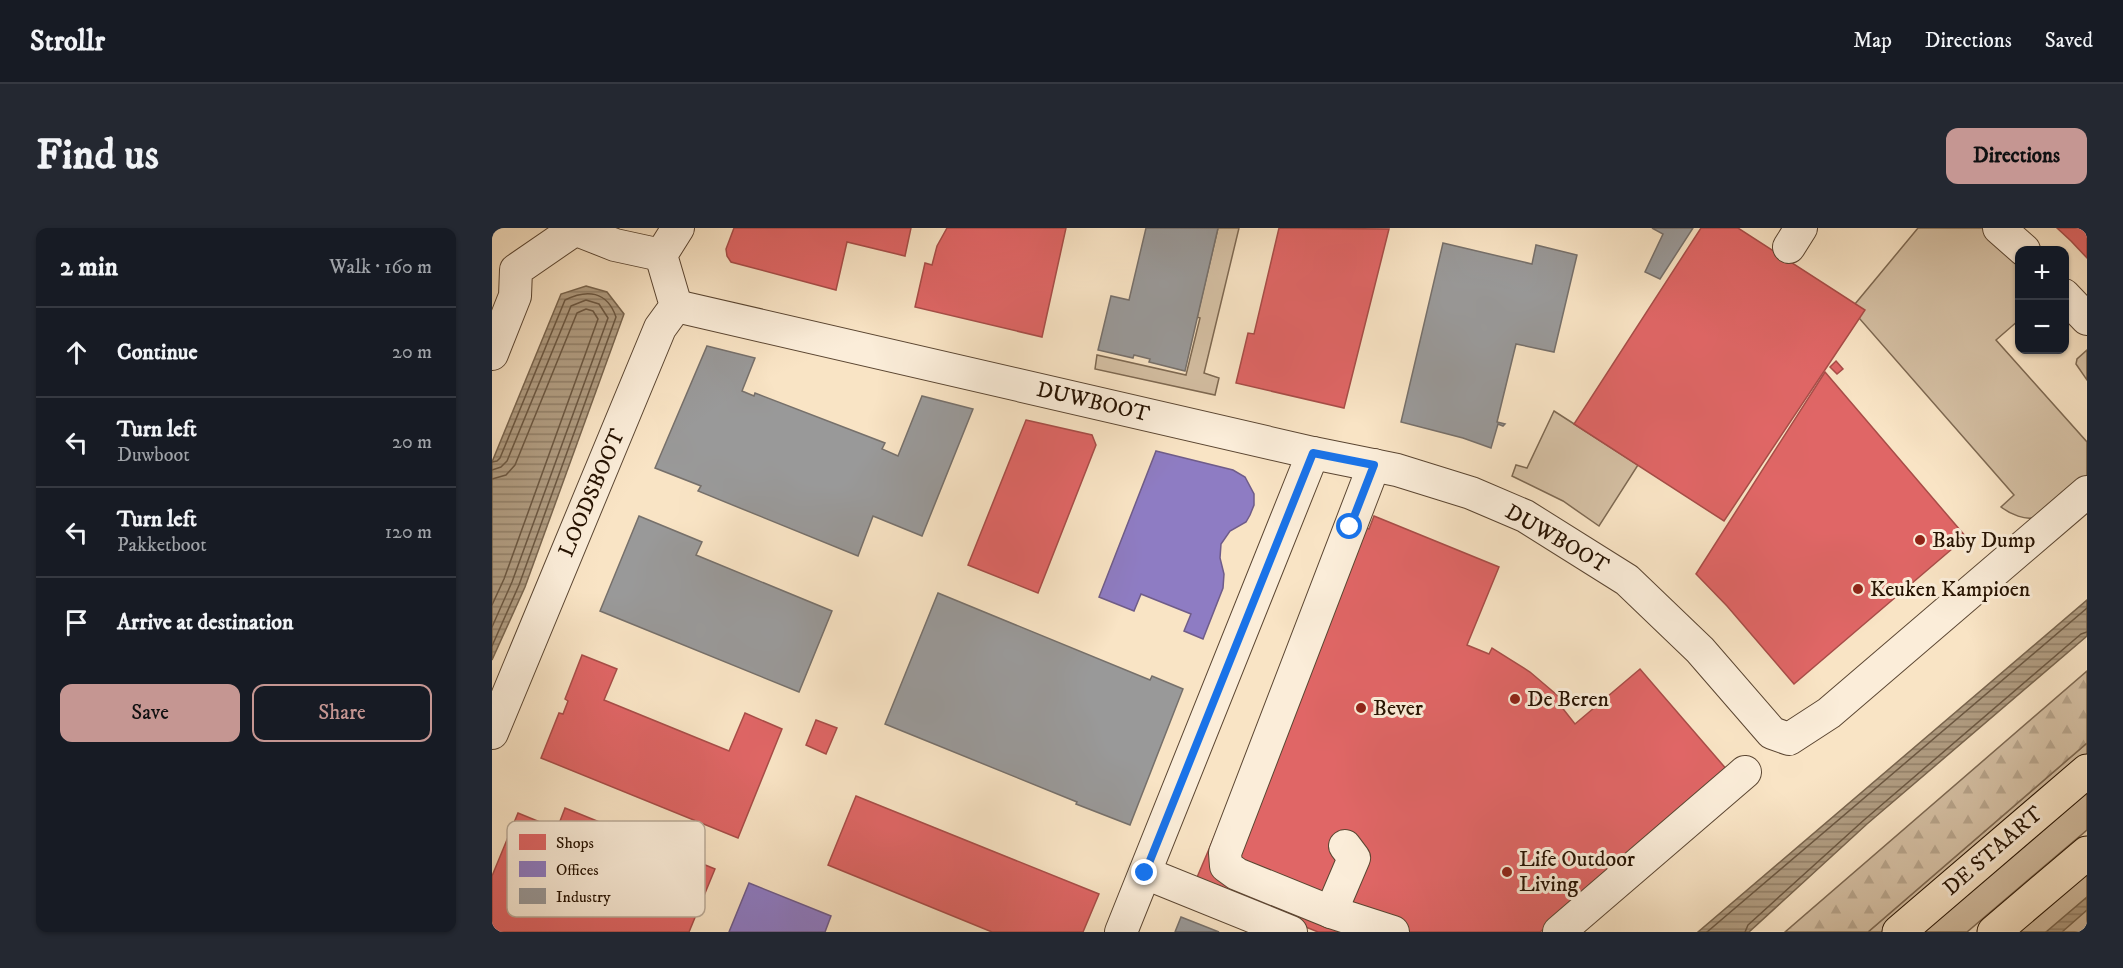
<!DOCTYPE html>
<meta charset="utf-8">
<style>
body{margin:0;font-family:"IM FELL DW Pica",serif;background:#242831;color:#f1f3f6}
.controls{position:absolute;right:18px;top:18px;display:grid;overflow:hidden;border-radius:12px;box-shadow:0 2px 4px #0004}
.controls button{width:54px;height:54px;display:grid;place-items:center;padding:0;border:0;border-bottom:2px solid #363941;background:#171b24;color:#f1f3f6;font:30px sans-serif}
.stop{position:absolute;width:18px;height:18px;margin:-14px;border:4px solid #1a73e8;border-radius:50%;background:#fff}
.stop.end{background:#1a73e8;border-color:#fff;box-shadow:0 2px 6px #0008}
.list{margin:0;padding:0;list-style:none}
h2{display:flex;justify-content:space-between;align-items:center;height:78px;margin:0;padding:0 24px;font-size:26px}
h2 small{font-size:20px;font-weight:400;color:#9ea1a6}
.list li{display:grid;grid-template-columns:39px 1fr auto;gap:18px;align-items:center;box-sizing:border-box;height:90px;padding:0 24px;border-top:2px solid #363941}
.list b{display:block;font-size:22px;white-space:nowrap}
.list p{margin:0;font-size:20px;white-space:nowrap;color:#9ea1a6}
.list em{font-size:20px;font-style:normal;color:#9ea1a6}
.actions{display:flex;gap:12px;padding:18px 24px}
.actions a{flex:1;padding:14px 0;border:2px solid #c59692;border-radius:12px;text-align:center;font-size:21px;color:#c59692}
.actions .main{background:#c59692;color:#111}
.icon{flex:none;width:33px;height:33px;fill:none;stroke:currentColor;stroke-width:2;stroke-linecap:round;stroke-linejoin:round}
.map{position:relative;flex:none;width:1595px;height:704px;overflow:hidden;border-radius:12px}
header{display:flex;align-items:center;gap:36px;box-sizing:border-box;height:84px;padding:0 30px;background:#171b24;border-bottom:2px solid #363941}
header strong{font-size:28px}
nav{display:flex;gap:33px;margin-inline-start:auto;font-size:21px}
.intro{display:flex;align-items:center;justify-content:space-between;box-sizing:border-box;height:144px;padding:0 36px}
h1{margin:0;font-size:42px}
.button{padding:15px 27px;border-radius:12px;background:#c59692;color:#111;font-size:21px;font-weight:700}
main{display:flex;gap:36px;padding:0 36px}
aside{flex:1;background:#171b24;border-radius:12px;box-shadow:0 2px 4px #0004}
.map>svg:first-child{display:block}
.grass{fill:#d5c0a4;stroke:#7e6952;stroke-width:1.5}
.forest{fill:url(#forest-firs);stroke:#7e6952;stroke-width:1.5}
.water{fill:url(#water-rules);stroke:#79654e;stroke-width:1.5}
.shops{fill:#e06666;stroke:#a84d48;stroke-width:1.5}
.offices{fill:#8e7cc3;stroke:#6f5c89;stroke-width:1.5}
.industry{fill:#999;stroke:#76706b;stroke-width:1.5}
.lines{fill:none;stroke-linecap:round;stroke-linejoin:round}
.shore{stroke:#6c5842;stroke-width:1.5}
.minor-casing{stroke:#5b4632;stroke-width:34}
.major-casing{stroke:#261201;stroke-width:35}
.minor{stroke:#fbedd9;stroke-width:32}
.major{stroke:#f9e4c5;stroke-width:33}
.route{stroke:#1a73e8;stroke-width:8}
.poi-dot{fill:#8f2418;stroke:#fbedd9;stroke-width:2}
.labels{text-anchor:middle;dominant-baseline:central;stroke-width:6;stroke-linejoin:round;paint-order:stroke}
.street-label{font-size:22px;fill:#261201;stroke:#fbedd9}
.poi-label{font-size:22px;fill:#261201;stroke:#fbedd9;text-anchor:start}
.key{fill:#fbedd9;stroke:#bbab98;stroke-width:1.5}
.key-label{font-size:16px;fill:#261201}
</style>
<header>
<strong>Strollr</strong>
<nav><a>Map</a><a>Directions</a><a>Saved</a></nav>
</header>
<div class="intro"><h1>Find us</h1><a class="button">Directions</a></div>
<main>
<aside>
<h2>2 min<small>Walk · 160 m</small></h2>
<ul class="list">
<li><svg class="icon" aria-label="ahead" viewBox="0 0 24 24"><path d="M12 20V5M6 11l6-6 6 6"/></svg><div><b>Continue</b></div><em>20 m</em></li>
<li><svg class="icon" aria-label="left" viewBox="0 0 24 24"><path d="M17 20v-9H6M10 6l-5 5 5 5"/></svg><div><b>Turn left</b><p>Duwboot</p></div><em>20 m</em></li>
<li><svg class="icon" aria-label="left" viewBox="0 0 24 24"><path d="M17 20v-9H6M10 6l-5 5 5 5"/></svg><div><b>Turn left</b><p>Pakketboot</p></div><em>120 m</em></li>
<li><svg class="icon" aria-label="arrive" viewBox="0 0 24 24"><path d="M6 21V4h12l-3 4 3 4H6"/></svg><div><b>Arrive at destination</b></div></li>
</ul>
<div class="actions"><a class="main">Save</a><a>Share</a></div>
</aside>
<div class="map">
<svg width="1595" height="704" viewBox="0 0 1595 704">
<defs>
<pattern id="forest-firs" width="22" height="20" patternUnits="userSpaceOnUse" patternTransform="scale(1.5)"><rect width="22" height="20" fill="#d5c0a4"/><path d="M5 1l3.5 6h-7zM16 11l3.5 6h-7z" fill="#b7a48b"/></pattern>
<pattern id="water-rules" width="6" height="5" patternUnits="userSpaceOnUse" patternTransform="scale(1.5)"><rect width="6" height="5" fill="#b19d82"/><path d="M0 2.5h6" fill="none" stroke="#907f68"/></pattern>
</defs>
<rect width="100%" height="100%" fill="#f9e4c5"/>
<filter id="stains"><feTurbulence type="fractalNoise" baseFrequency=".00333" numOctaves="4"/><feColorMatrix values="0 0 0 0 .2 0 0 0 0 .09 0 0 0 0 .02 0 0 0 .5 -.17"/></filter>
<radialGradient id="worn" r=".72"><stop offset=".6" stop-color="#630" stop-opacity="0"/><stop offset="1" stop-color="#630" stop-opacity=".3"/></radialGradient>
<g class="grass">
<path d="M726,0H747L712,145L727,150L723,167L603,141L605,127L694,147L708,90L705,89Z"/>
<path d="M1426,0H1491L1527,34V92L1504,112L1595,214V254C1582,262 1557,284 1544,289C1534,293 1518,286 1509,279L1522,267L1367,90L1363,76Z"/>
<path d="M1595,122V152L1584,136L1585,131Z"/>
<path d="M1062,183L1146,237L1107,298L1071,273L1020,248L1024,237L1035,240Z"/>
<path d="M1595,515V533L1393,704H1376Z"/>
<path d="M1595,565V602L1475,704H1431Z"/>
<path d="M1595,643V701L1592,704H1523Z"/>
</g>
<path class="forest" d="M1595,443V515L1376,704H1293Z"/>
<g class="water">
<path d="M94,58L115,64L132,86L33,359L0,432V234L69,66Z"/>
<path d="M1595,372V408L1375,596L1257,704H1206Z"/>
<path d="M1595,669V682L1570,704H1554Z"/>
</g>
<g class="shops">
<path d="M242,0H419L413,28L355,14L344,62L239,34L235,28L234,21Z"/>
<path d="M455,0H574L550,109L423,79L433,35L440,37L445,18Z"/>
<path d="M787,0L897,1L852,180L744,155L756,105L762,106Z"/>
<path d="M1209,0H1246L1373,82L1232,293L1082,196Z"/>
<path d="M1565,0H1595V30L1579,13Z"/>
<path d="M1344,133L1351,141L1345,146L1338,139Z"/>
<path d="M1333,144L1474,309L1302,456L1235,378L1204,346Z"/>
<path d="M534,192L600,207L604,217L546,365L476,337Z"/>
<path d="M882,288L1007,339L975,417L997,426L1000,420L1038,444L1072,473L1068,477L1083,496L1148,441L1236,543L1048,704H826L703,654L737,574L860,294L877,301Z"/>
<path d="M90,427L125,441L112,472L237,523L253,485L290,501L246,610L49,530L67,485L71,486L76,473L73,471Z"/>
<path d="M324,492L345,500L334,526L314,517Z"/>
<path d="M364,568L607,666L591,704H500L336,637Z"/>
<path d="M73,580L223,641L197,704H3L0,698V648L26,585L65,601Z"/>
</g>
<g class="offices">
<path d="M664,223L741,242L753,249L762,266V277L758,287L754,294L738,303L729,316L728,330L732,346L731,360L711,411L692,403L699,386L649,366L642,383L607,369Z"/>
<path d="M257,655L339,688L333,704H237Z"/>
</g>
<g class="industry">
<path d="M654,0H726L693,143L657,134L658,131L642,127L641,130L606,122L619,68L637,72Z"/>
<path d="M1160,0H1201L1168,51L1153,44L1171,6Z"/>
<path d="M951,15L1040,36L1044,17L1085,27L1062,124L1024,116L1005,194L1013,196L1011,198L1006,196L999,220L971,210L909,194Z"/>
<path d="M215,118L263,130L250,163L262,168L263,165L393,215L390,221L406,228L430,168L481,181L430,308L381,288L366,328L206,263L209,258L163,240Z"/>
<path d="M147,288L210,314L204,327L340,383L307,464L108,383Z"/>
<path d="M446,365L658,452L660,448L691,461L638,597L584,576L585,574L393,496Z"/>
<path d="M689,689L727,704H683Z"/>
</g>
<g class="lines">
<g class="shore">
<path d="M0,234L5,233L8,230L73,72C95,61 115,63 124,89L27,357L0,418"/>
<path d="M0,242L9,239L15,233L79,78L94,72L107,76L116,90L20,354L0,399"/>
<path d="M0,251L14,247L23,237L85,85L94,81L101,83L106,91L12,351L0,377"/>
<path d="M1215,704L1595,380"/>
<path d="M1253,704L1256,697L1372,592L1589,406L1595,404"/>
</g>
<g class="minor-casing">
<g id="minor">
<path d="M1507,0L1532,22"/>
<path d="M85,2L123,17L169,27"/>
<path d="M1297,19L1309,0"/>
<path d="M1572,67L1595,91"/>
<path d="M184,78L821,225L905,242L979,265L1033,288L1135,352L1208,422L1280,505L1297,511L1337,485L1595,264"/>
<path d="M0,126L23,68L24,42L85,0"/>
<path d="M882,237L733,625L734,638L745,646L839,684L901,704"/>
<path d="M0,505L168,100L184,78L169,27L186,0"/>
<path d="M653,645L799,704"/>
<path d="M839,684L862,630L853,618"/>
<path d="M629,704L821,225"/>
<path d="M1067,704L1253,544"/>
</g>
</g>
<g class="major-casing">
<g id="major">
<path d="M1407,704L1595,543"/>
<path d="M1502,704L1595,625"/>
</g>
</g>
<use href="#minor" class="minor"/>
<use href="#major" class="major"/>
</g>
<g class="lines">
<path class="route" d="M653,645L821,225L882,237L858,299"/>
</g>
<g class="poi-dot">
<circle cx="1428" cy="312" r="6"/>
<circle cx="1366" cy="361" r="6"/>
<circle cx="1023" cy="471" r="6"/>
<circle cx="869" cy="480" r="6"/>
<circle cx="1015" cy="644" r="6"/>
</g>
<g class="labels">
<g class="street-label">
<text transform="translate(601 174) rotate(13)">DUWBOOT</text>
<text transform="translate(100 265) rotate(-67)">LOODSBOOT</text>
<text transform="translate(1065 311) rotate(30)">DUWBOOT</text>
<text transform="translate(1501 623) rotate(-41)">DE STAART</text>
</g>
<g class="poi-label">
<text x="1440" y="312">Baby Dump</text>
<text x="1378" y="361">Keuken Kampioen</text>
<text x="1035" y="471">De Beren</text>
<text x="881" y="480">Bever</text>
<text x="1027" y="631">Life Outdoor<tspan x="1027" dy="25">Living</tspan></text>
</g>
</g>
<rect x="15" y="593" width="198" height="96" rx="9" class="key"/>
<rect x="27" y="606" width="27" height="16" fill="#e06666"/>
<rect x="27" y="633" width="27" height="16" fill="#8e7cc3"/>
<rect x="27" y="660" width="27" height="16" fill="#999"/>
<g class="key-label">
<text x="64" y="620">Shops</text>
<text x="64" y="647">Offices</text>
<text x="64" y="674">Industry</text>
</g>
<rect width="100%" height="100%" filter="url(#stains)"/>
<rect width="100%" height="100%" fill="url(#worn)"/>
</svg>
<div class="controls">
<button>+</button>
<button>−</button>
</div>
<div class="stop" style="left:858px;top:299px"></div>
<div class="stop end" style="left:653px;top:645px"></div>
</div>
</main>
